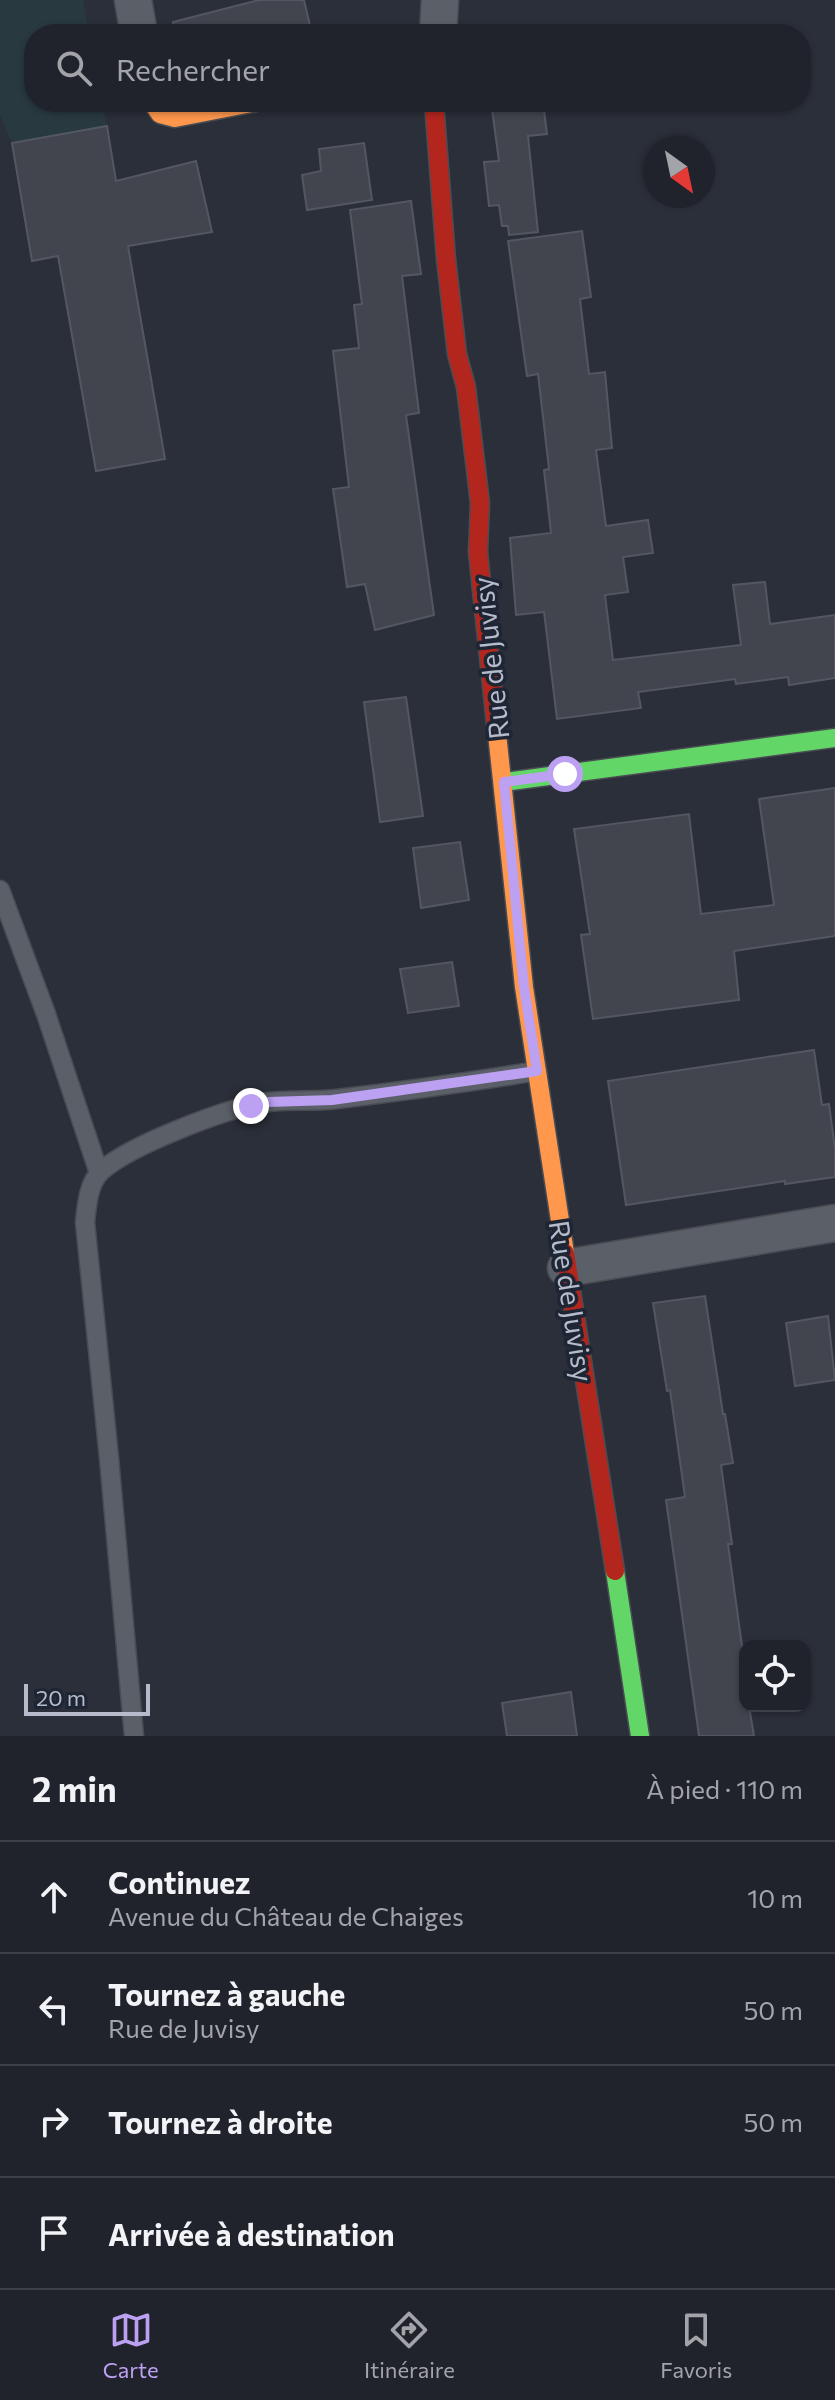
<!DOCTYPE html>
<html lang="fr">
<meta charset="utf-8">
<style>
body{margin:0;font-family:Commissioner,sans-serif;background:#2d2f37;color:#f1f3f6}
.controls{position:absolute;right:24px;bottom:24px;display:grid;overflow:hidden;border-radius:16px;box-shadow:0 2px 6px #0004}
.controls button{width:72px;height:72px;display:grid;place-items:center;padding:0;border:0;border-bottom:2px solid #3d4047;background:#20232b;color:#f1f3f6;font:40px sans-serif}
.compass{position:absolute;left:643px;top:136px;width:72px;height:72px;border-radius:50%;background:#20232b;box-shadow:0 2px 6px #0004;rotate:147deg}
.scale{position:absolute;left:24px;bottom:20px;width:126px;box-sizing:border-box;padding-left:8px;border:4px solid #b5bbca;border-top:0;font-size:22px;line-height:28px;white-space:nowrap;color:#b5bbca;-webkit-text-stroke:6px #1e2534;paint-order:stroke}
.stop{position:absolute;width:24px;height:24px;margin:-18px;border:6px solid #bca0f2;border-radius:50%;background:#fff}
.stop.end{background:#bca0f2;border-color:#fff;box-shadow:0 2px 8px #0008}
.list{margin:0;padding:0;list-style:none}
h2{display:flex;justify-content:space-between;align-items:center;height:104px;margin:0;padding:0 32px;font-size:34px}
h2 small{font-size:26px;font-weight:400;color:#a2a4a9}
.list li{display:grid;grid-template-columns:52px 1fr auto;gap:24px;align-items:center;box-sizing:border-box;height:112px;padding:0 32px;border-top:2px solid #3d4047}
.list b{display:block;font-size:30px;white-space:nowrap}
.list p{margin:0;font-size:26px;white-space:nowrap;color:#a2a4a9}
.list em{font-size:26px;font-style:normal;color:#a2a4a9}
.icon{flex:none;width:44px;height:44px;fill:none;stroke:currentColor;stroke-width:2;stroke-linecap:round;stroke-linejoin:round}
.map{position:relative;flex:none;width:835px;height:1736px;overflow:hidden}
.search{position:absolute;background:#20232b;box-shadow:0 2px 6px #0004;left:24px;right:24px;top:24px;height:88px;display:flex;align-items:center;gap:20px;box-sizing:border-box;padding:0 28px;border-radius:32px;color:#a2a4a9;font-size:30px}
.sheet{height:552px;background:#20232b}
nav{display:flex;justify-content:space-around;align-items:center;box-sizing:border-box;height:112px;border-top:2px solid #3d4047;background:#20232b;font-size:22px;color:#a2a4a9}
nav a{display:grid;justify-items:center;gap:4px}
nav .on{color:#bca0f2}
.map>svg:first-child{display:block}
.green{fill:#28393f}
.building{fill:#42454e;stroke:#535761;stroke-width:2}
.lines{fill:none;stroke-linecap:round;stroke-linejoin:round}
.lane-casing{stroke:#494c53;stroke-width:21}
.street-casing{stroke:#494c53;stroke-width:39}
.fast-casing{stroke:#494c53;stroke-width:21}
.slow-casing{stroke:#494c53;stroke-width:21}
.jam-casing{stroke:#494c53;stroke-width:21}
.lane{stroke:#5b5f67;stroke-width:18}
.street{stroke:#5b5f67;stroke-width:36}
.fast{stroke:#63d668;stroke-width:18}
.slow{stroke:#ff974d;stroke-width:18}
.jam{stroke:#b3261e;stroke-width:18}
.route{stroke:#bca0f2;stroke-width:10}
.labels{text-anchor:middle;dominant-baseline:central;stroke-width:7;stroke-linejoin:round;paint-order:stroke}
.street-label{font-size:28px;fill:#b5bbca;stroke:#1e2534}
</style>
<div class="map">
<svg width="835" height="1736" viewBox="0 0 835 1736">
<rect width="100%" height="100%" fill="#2b2f39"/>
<path class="green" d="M0,0H83L89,34H34V102H102L107,126L12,143L0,115Z"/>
<g class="building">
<path d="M259,0H304L312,34H174L173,22Z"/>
<path d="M491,102H543L547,134L528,136L538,232L509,235L508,226H502L499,205L489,206L484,162L499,161Z"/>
<path d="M107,126L116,181L196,161L212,232L128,246L165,459L96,471L58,256L32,261L12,143Z"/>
<path d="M364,143L372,200L307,210L302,175L321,171L319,149Z"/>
<path d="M411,201L421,274L402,276L419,413L406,415L434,615L375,630L365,584L347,587L333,489L349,487L333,351L359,348L354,305L362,304L350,210Z"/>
<path d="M582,231L591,297L580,299L589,374L605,372L612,448L596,450L606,526L648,520L653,553L623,557L628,592L605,595L613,660L741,645L733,585L765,582L770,624L835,615V678L789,685L788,677L736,684L735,679L638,692L641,708L557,719L544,612L516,615L510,538L551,533L544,470L549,469L538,374L527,376L508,241Z"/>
<path d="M406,697L423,816L380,822L364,702Z"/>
<path d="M835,788V936L734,951L739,1000L593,1019L581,935L590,934L574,829L689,814L701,914L774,905L759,799Z"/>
<path d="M460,842L469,900L421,908L413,848Z"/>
<path d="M452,962L459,1006L408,1013L400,969Z"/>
<path d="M814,1050L822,1105L829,1104L835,1149V1177L785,1184V1181L626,1205L608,1081Z"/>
<path d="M705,1296L723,1414H725L733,1463L721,1465L732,1544H728L742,1646L745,1706H749L754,1736H699L666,1500L685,1497L670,1390L667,1391L653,1303Z"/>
<path d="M828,1316L835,1380L795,1386L786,1323Z"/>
<path d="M571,1692L577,1736H507L502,1703Z"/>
</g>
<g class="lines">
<g class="lane-casing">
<g id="lane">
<path d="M0,890L46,1014L99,1173"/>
<path d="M134,1736L109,1458L85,1222C87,1205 88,1184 101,1171C131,1145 230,1106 270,1102C292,1099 315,1102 337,1099C404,1091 470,1082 537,1071"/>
</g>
</g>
<g class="street-casing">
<g id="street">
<path d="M133,0L139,34"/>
<path d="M438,34L440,0"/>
<path d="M566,1268L835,1223"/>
</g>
</g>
<g class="fast-casing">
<g id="fast">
<path d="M504,782L835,738"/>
<path d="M615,1571L640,1736"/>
</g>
</g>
<g class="slow-casing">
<g id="slow">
<path d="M152,102L160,114L175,118L257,102"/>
<path d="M496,724L524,987L565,1253"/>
</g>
</g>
<g class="jam-casing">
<g id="jam">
<path d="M434,102L446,259L457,354L466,387L480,503L478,552L496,724"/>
<path d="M565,1253L615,1571"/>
</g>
</g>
<use href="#lane" class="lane"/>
<use href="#street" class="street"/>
<use href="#fast" class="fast"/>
<use href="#slow" class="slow"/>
<use href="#jam" class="jam"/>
</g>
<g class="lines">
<path class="route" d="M251,1106L268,1102L332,1100L537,1071L524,987L504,782L565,774"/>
</g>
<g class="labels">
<g class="street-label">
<text transform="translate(490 658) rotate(-96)">Rue de Juvisy</text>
<text transform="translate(572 1301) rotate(81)">Rue de Juvisy</text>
</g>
</g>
</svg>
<div class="controls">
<button><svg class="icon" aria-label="locate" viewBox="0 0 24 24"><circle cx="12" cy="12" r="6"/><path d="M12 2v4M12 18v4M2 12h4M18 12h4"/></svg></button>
</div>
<svg class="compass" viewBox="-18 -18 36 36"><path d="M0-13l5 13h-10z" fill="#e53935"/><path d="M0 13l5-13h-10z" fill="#a2a4a9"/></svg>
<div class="scale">20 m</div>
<div class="stop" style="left:565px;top:774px"></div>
<div class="stop end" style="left:251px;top:1106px"></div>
<div class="search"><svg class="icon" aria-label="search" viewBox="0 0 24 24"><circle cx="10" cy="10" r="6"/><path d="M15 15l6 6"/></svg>Rechercher</div>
</div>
<section class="sheet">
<h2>2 min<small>À pied · 110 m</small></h2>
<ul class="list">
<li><svg class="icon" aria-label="ahead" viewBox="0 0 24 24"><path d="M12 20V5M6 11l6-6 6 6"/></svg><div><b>Continuez</b><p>Avenue du Château de Chaiges</p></div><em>10 m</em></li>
<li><svg class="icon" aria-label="left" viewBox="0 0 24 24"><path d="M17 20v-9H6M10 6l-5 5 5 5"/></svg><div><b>Tournez à gauche</b><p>Rue de Juvisy</p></div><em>50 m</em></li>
<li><svg class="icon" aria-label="right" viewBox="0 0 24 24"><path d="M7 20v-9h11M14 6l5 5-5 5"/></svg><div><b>Tournez à droite</b></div><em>50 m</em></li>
<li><svg class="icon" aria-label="arrive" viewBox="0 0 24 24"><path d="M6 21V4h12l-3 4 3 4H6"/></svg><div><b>Arrivée à destination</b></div></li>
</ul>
</section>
<nav>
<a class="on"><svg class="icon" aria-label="map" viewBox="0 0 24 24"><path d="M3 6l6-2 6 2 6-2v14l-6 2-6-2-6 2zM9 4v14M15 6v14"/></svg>Carte</a>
<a><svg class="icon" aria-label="directions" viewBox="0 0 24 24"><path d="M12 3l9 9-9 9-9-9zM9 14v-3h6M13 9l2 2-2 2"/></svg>Itinéraire</a>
<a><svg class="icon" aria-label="saved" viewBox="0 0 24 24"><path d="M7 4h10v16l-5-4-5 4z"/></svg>Favoris</a>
</nav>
